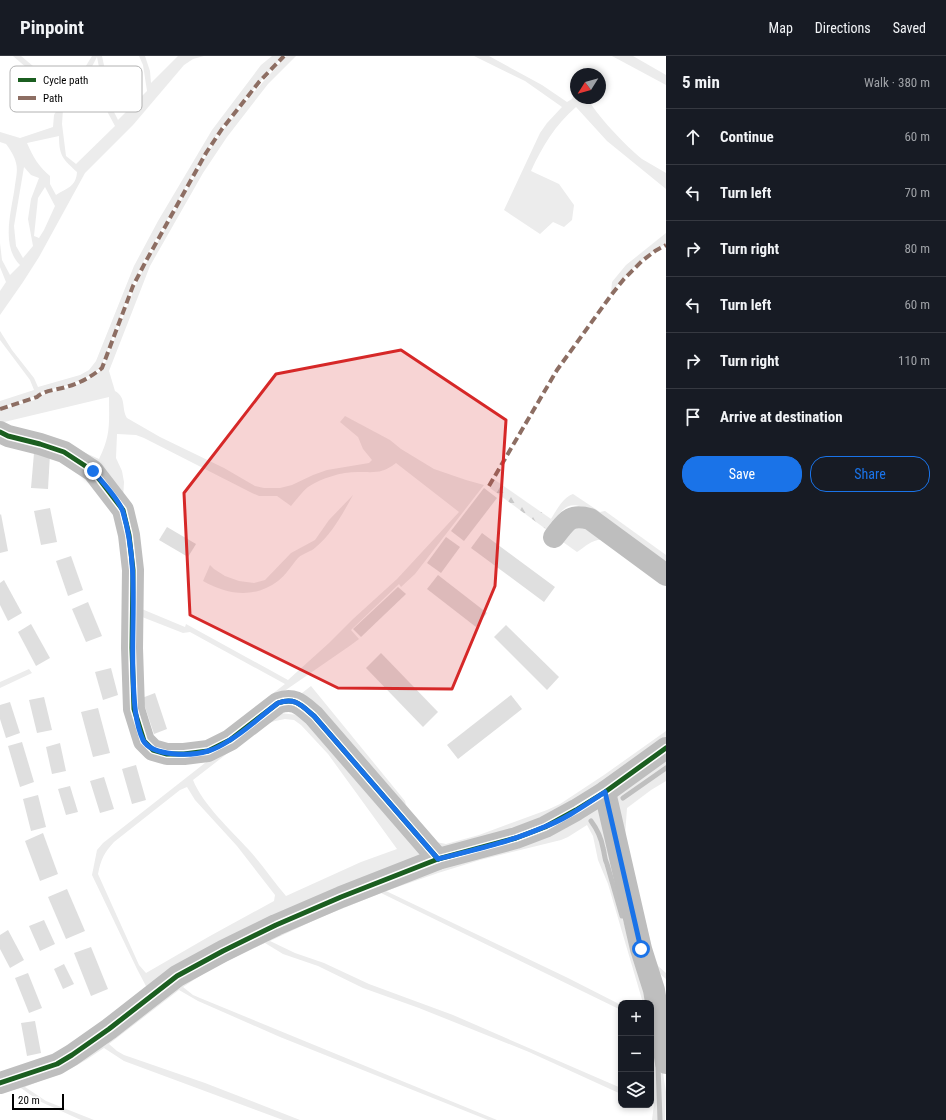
<!DOCTYPE html>
<meta charset="utf-8">
<style>
body{margin:0;font-family:"Roboto Condensed",sans-serif;background:#20242c;color:#f1f3f6}
.controls{position:absolute;right:12px;bottom:12px;display:grid;overflow:hidden;border-radius:8px;box-shadow:0 2px 6px #0003}
.controls button{width:36px;height:36px;display:grid;place-items:center;padding:0;border:0;border-bottom:1px solid #363941;background:#171b24;color:#f1f3f6;font:20px sans-serif}
.compass{position:absolute;left:570px;top:12px;width:36px;height:36px;border-radius:50%;background:#171b24;box-shadow:0 2px 6px #0003;rotate:233deg}
.scale{position:absolute;left:12px;bottom:10px;width:52px;box-sizing:border-box;padding-left:4px;border:2px solid #000;border-top:0;font-size:11px;line-height:14px;white-space:nowrap;color:#000;-webkit-text-stroke:3px #fff;paint-order:stroke}
.stop{position:absolute;width:12px;height:12px;margin:-9px;border:3px solid #1a73e8;border-radius:50%;background:#fff}
.stop.end{background:#1a73e8;border-color:#fff;box-shadow:0 1px 4px #0008}
.list{margin:0;padding:0;list-style:none}
h2{display:flex;justify-content:space-between;align-items:center;height:52px;margin:0;padding:0 16px;font-size:17px}
h2 small{font-size:13px;font-weight:400;color:#9ea1a6}
.list li{display:grid;grid-template-columns:26px 1fr auto;gap:12px;align-items:center;box-sizing:border-box;height:56px;padding:0 16px;border-top:1px solid #363941}
.list b{display:block;font-size:15px;white-space:nowrap}
.list em{font-size:13px;font-style:normal;color:#9ea1a6}
.actions{display:flex;gap:8px;padding:12px 16px}
.actions a{flex:1;padding:9px 0;border:1px solid #1a73e8;border-radius:16px;text-align:center;font-size:14px;color:#1a73e8}
.actions .main{background:#1a73e8;color:#fff}
.icon{flex:none;width:22px;height:22px;fill:none;stroke:currentColor;stroke-width:2;stroke-linecap:round;stroke-linejoin:round}
.map{position:relative;flex:none;width:666px;height:1064px;overflow:hidden}
header{display:flex;align-items:center;gap:24px;box-sizing:border-box;height:56px;padding:0 20px;background:#171b24;border-bottom:1px solid #363941}
header strong{font-size:19px}
nav{display:flex;gap:22px;margin-inline-start:auto;font-size:14px}
main{display:flex}
aside{flex:1;background:#171b24}
.map>svg:first-child{display:block}
.green{fill:#ececec;fill-rule:evenodd}
.forest{fill:url(#forest-firs)}
.lines{fill:none;stroke-linecap:round;stroke-linejoin:round}
.stream{stroke:#bfbfbf;stroke-width:5}
.building{fill:#dfdfdf}
.minor{stroke:#bebebe;stroke-width:22}
.quiet{stroke:#8d6e63;stroke-width:4;stroke-dasharray:8 4;stroke-linecap:butt}
.cycleway-casing{stroke:#fff;stroke-width:8}
.cycleway{stroke:#1b5e20;stroke-width:5}
.route{stroke:#1a73e8;stroke-width:5}
.marked{fill:#d62828;fill-opacity:0.2;stroke:#d62828;stroke-width:3;stroke-linejoin:round}
.key{fill:#fff;stroke:#b2b2b2;stroke-width:1}
.key-label{font-size:11px;fill:#000}
</style>
<header>
<strong>Pinpoint</strong>
<nav><a>Map</a><a>Directions</a><a>Saved</a></nav>
</header>
<main>
<div class="map">
<svg width="666" height="1064" viewBox="0 0 666 1064">
<defs>
<pattern id="forest-firs" width="22" height="20" patternUnits="userSpaceOnUse"><rect width="22" height="20" fill="#ececec"/><path d="M5 1l3.5 6h-7zM16 11l3.5 6h-7z" fill="#c9c9c9"/></pattern>
</defs>
<rect width="100%" height="100%" fill="#fff"/>
<g class="green">
<path d="M13,0H21L64,36L73,31L92,0H102L114,56L118,64L147,35L143,9L139,0H145L150,15L151,27L178,0H204L193,3L184,9L133,69L85,117L39,201L23,226L0,259V235L6,226L0,211V187L2,204L10,219L20,209C0,189 12,154 15,129C16,122 18,114 16,107C15,101 10,93 6,88L0,86V76L20,82L53,71L54,59L63,43ZM97,1L108,57L115,70L76,108L66,100L62,68L63,53L87,20ZM59,80C59,100 63,103 77,116C76,131 67,132 56,139L50,128V120C39,111 33,101 27,87ZM24,111L31,119L39,122L31,143L28,163L33,190L23,202L16,190L14,170ZM45,131L55,150L44,174L39,182L34,180L38,142Z"/>
<path d="M272,0H283L240,48L221,72L205,97L144,204L132,230L101,311C91,320 79,326 65,330C56,333 43,333 36,340L0,352V345L34,334L30,324L0,284V275L12,294L34,322L38,331L80,319L89,314L96,305L134,210L158,165L212,74L261,9Z"/>
<path d="M286,0H296L268,28L227,81L203,117L150,210L109,315L115,335C127,342 121,352 127,362L160,381L224,412L255,430L264,432H280L292,429L313,419L327,414L369,407L372,404L363,393L358,381L340,366L345,360L390,384L401,393L434,413L466,424L484,429L415,518L401,531L399,528L351,574L359,583L351,589L212,685L285,628L190,576L183,577L137,559V551L185,571L186,568L288,624L329,587L353,563L397,523L459,456L396,407C382,418 375,416 358,416C341,416 322,422 308,431C302,436 296,444 291,450L277,440H259L252,437L144,382L136,379L117,378L116,402L122,415L124,426L123,443L61,386L99,403C111,379 109,367 109,341L0,367V354L38,343C44,335 58,336 67,332C81,328 93,322 103,312L135,231L147,205L207,98L223,74L242,50Z"/>
<path d="M474,0H489L542,29L567,46L572,43L576,34V42H588C593,56 629,93 642,103C650,108 658,112 666,117V133L607,85L576,51C555,69 542,91 531,115L559,128L574,149L572,164L564,171L553,166L540,178L504,154L540,77L547,67L562,51L525,25Z"/>
<path d="M612,0H633L666,19V29Z"/>
<path d="M666,177V188C643,200 627,217 611,237L612,226L626,209Z"/>
<path d="M573,438L600,456L605,455L666,499V511L583,451C567,446 563,453 554,465L551,463C556,455 563,441 573,438Z"/>
<path d="M353,439C343,457 332,478 316,491C311,496 303,497 298,502C291,510 286,519 278,525C254,543 228,539 203,525L210,509L214,513L225,520L239,525L254,527L265,524L291,497L315,484L329,464Z"/>
<path d="M582,468L605,484C593,482 586,490 577,496L563,486L572,474Z"/>
<path d="M29,613L32,617L0,632V626Z"/>
<path d="M311,630L405,745L406,749L436,786L446,788L479,779L547,754L560,748L604,719L666,675V684L590,737L532,768L441,793L301,639L302,637Z"/>
<path d="M280,657L298,659L424,797L147,932L137,913L92,819L97,794L103,787L233,685ZM285,663L294,664L301,669L328,698L397,793L361,806L286,840C273,825 262,808 249,794C231,774 203,749 193,724L264,669L275,665ZM187,731L195,744L237,790L275,839L274,845L210,880L146,917L139,909L98,818C101,803 104,797 114,786L180,734Z"/>
<path d="M666,699V710L622,743H624L666,713V725L651,734L627,752L625,780L654,901L658,910L666,917V923L654,913L614,745L617,738Z"/>
<path d="M599,751H601L603,755L620,831L651,938L666,1036L665,1064H661L658,987L653,954L608,807C605,801 606,799 605,792C603,781 598,773 592,764L590,765C596,774 600,782 602,793C603,799 602,802 606,808L648,947H643L608,828L598,804L593,780L587,769L568,781L561,784L480,804L438,817L386,835L568,922L621,949V954L381,837L319,862L270,885L295,897L324,907L369,928L453,959L621,1032V1038L529,996L419,952L363,932L318,910L283,898L265,887L209,914L183,931L193,939L200,942L497,1064H488L280,981L198,945L179,934L109,988L117,995L124,999L205,1027L300,1064H283L124,1005L104,992L86,1004L72,1012L25,1031L46,1045L94,1064H81L50,1050L39,1045L21,1032L0,1037V1031L29,1023L75,1004L169,932L200,912L353,842L386,828L526,784L546,776L589,754Z"/>
<path d="M651,961L655,987L659,1064H652L654,1048H651Z"/>
</g>
<path class="forest" d="M495,424L554,465L547,474L490,432Z"/>
<g class="lines">
<g class="stream">
<path d="M623,742L666,712"/>
<path d="M591,765C597,773 601,781 603,792C605,799 604,802 607,808L622,860"/>
<path d="M658,1009L660,1064"/>
</g>
</g>
<g class="building">
<path d="M34,397L50,398L48,433L31,432Z"/>
<path d="M484,432L497,442L464,485L451,475Z"/>
<path d="M50,452L57,486L41,489L34,455Z"/>
<path d="M1,458L8,495L0,497V459Z"/>
<path d="M167,471L196,488L188,501L159,484Z"/>
<path d="M482,477L555,531L544,546L471,492Z"/>
<path d="M446,481L460,491L441,517L427,507Z"/>
<path d="M71,500L83,534L68,540L56,505Z"/>
<path d="M438,519L487,557L476,571L427,533Z"/>
<path d="M4,524L22,557L8,565L0,549V527Z"/>
<path d="M398,531L406,538L361,581L353,573Z"/>
<path d="M88,546L102,580L86,586L72,553Z"/>
<path d="M31,568L50,602L36,610L18,576Z"/>
<path d="M506,569L559,621L547,634L494,581Z"/>
<path d="M381,597L438,656L423,671L366,612Z"/>
<path d="M111,612L118,639L103,644L95,616Z"/>
<path d="M155,637L167,673L154,678L142,642Z"/>
<path d="M511,639L522,653L458,703L447,689Z"/>
<path d="M44,641L52,674L37,677L29,644Z"/>
<path d="M10,646L20,677L6,682L0,663V649Z"/>
<path d="M98,652L110,697L93,701L81,656Z"/>
<path d="M22,686L34,726L20,731L8,690Z"/>
<path d="M60,687L66,715L52,718L46,691Z"/>
<path d="M136,709L146,744L132,748L122,713Z"/>
<path d="M104,721L114,753L100,757L90,725Z"/>
<path d="M70,730L78,756L66,759L58,733Z"/>
<path d="M38,739L46,771L31,775L23,743Z"/>
<path d="M43,777L58,818L40,825L25,785Z"/>
<path d="M67,833L85,875L66,883L48,841Z"/>
<path d="M44,864L55,888L40,895L29,870Z"/>
<path d="M8,874L24,904L10,912L0,893V879Z"/>
<path d="M91,891L108,933L91,940L74,897Z"/>
<path d="M64,908L74,928L63,933L54,913Z"/>
<path d="M28,917L42,952L29,957L15,922Z"/>
<path d="M35,965L41,997L27,1000L21,967Z"/>
</g>
<g class="lines">
<g class="minor">
<path d="M0,376L8,380L40,388L64,396L93,415L123,454L129,479L133,514L132,592L134,653L144,685L153,694L167,698H184L208,695L230,684L278,647C295,641 301,649 314,660L438,803"/>
<path d="M554,481C566,466 569,457 590,463L666,519"/>
<path d="M605,736L641,893L654,934L666,1007"/>
<path d="M0,1027L57,1008L72,999L109,973L177,920L223,895L276,869L341,841L438,803L516,782L545,771L576,754L605,736L666,692"/>
</g>
<g class="quiet">
<path d="M0,353L37,341C44,334 57,334 66,331C80,327 91,321 102,312L133,230L146,205L206,97L222,73L241,49L259,26L284,0"/>
<path d="M489,430L557,314L612,238L624,223L642,205L655,195L666,189"/>
</g>
<g class="cycleway-casing">
<g id="cycleway">
<path d="M0,376L8,380L40,388L64,396L93,415L123,454L129,479L133,514L132,592L134,653L144,685L153,694L167,698H184L208,695L230,684L278,647C295,641 301,649 314,660L438,803"/>
<path d="M0,1027L57,1008L72,999L109,973L177,920L223,895L276,869L341,841L438,803L516,782L545,771L576,754L605,736L666,692"/>
</g>
</g>
<use href="#cycleway" class="cycleway"/>
</g>
<g class="lines">
<path class="route" d="M93,415C102,426 119,443 123,456C139,509 131,565 133,619C134,640 134,664 143,684C152,701 192,700 208,695C215,693 224,688 230,684C247,674 262,659 278,647C295,641 301,649 314,660L438,803C474,794 510,786 544,771C566,763 585,749 605,736L641,893"/>
</g>
<path class="marked" d="M401,294L506,364L495,530L452,633L338,632L190,559L184,437L276,318Z"/>
<rect x="10" y="10" width="132" height="46" rx="6" class="key"/>
<rect x="18" y="22" width="18" height="4" fill="#1b5e20"/>
<rect x="18" y="40" width="18" height="4" fill="#8d6e63"/>
<g class="key-label">
<text x="43" y="28">Cycle path</text>
<text x="43" y="46">Path</text>
</g>
</svg>
<div class="controls">
<button>+</button>
<button>−</button>
<button><svg class="icon" aria-label="layers" viewBox="0 0 24 24"><path d="M12 4l9 5-9 5-9-5zM3 14l9 5 9-5"/></svg></button>
</div>
<svg class="compass" viewBox="-18 -18 36 36"><path d="M0-13l5 13h-10z" fill="#e53935"/><path d="M0 13l5-13h-10z" fill="#9ea1a6"/></svg>
<div class="scale">20 m</div>
<div class="stop" style="left:641px;top:893px"></div>
<div class="stop end" style="left:93px;top:415px"></div>
</div>
<aside>
<h2>5 min<small>Walk · 380 m</small></h2>
<ul class="list">
<li><svg class="icon" aria-label="ahead" viewBox="0 0 24 24"><path d="M12 20V5M6 11l6-6 6 6"/></svg><div><b>Continue</b></div><em>60 m</em></li>
<li><svg class="icon" aria-label="left" viewBox="0 0 24 24"><path d="M17 20v-9H6M10 6l-5 5 5 5"/></svg><div><b>Turn left</b></div><em>70 m</em></li>
<li><svg class="icon" aria-label="right" viewBox="0 0 24 24"><path d="M7 20v-9h11M14 6l5 5-5 5"/></svg><div><b>Turn right</b></div><em>80 m</em></li>
<li><svg class="icon" aria-label="left" viewBox="0 0 24 24"><path d="M17 20v-9H6M10 6l-5 5 5 5"/></svg><div><b>Turn left</b></div><em>60 m</em></li>
<li><svg class="icon" aria-label="right" viewBox="0 0 24 24"><path d="M7 20v-9h11M14 6l5 5-5 5"/></svg><div><b>Turn right</b></div><em>110 m</em></li>
<li><svg class="icon" aria-label="arrive" viewBox="0 0 24 24"><path d="M6 21V4h12l-3 4 3 4H6"/></svg><div><b>Arrive at destination</b></div></li>
</ul>
<div class="actions"><a class="main">Save</a><a>Share</a></div>
</aside>
</main>
